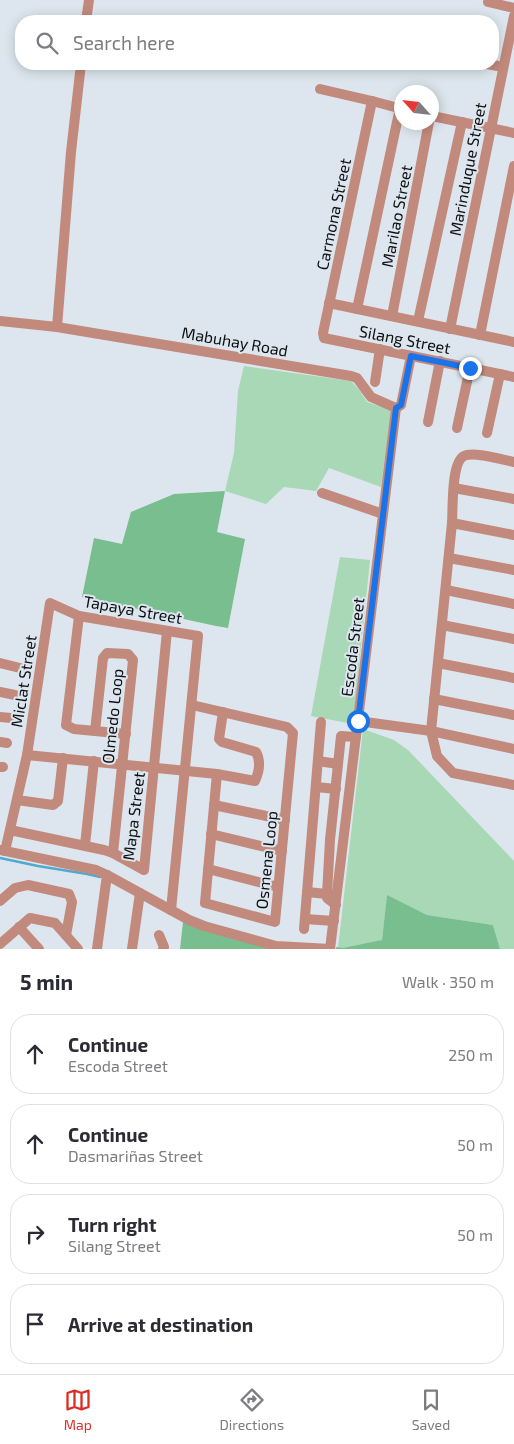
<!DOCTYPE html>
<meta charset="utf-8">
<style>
body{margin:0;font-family:"Exo 2",sans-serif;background:#f7f7f7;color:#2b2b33}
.compass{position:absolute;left:394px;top:85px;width:45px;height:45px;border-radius:50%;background:#fff;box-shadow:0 2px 12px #0003;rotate:297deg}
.stop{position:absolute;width:15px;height:15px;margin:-11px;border:4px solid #1a73e8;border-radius:50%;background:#fff}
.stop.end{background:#1a73e8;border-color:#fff;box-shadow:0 1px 5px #0008}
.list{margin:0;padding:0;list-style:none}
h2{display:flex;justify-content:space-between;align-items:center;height:65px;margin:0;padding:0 20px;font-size:21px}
h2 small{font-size:16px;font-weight:400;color:#7c7c81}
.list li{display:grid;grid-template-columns:32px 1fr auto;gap:15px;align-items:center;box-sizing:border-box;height:80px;margin:0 10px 10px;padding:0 10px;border:1px solid #e1e1e2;border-radius:20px}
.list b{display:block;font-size:19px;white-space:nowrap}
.list p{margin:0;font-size:16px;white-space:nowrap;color:#7c7c81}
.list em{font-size:16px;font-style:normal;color:#7c7c81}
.icon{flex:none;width:28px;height:28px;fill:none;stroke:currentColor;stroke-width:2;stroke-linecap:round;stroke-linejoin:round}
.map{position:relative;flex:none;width:514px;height:949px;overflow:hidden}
.search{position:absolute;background:#fff;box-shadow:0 2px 12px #0003;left:15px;right:15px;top:15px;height:55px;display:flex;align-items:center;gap:12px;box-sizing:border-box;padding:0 18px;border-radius:20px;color:#7c7c81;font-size:19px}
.sheet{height:425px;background:#fff}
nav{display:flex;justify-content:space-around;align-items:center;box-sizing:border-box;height:70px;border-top:1px solid #e1e1e2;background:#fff;font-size:14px;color:#7c7c81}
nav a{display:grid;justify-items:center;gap:2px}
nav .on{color:#d93025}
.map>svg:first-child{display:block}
.green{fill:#a8d8b6}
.forest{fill:#78be8e}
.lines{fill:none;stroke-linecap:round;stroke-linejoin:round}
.stream{stroke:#50a9ce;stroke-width:2.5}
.minor{stroke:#c28a7c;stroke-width:10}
.route{stroke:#1a73e8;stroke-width:6}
.labels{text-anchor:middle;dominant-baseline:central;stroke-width:4;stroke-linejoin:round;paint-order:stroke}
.street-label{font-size:16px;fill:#0c0f11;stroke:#dde6ee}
</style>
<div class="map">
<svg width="514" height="949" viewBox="0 0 514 949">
<rect width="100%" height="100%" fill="#dde6ee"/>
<g class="green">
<path d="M244,366L351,381L360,391L367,402L391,410L381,487L329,468L316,491L284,487L266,504L225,491L234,453L238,391Z"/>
<path d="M340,557L370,560L353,724L311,716Z"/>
<path d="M363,729L394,740L408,750L514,861V949H500L493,925L427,915L387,896L382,940C369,944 352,949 338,948Z"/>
</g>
<g class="forest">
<path d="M225,491L217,532L245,539L228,628L216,626L82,597L94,538L122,544L131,512L174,494Z"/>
<path d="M387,895L427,915L493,925L500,949H336V947L343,948L382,940Z"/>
<path d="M183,922L270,949H180Z"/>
</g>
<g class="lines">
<path class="stream" d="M0,858L38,866L87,874L100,877"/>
<g class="minor">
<path d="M488,2L514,8"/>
<path d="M86,21L89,0"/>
<path d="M487,64L503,67"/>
<path d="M320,89L372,101L402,109"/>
<path d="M372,101L323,333L324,338L514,377"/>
<path d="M432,116L514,133"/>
<path d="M329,303L514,342"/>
<path d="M357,309L400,108"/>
<path d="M392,316L429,122"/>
<path d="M0,321L57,327L351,376L357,378L371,397L396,408"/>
<path d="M418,321L462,122"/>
<path d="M57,327L71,152L81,64"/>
<path d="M450,329L514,16"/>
<path d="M480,335L514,166"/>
<path d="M375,382L380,349"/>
<path d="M396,408L401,405L411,356"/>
<path d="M428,422L440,361"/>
<path d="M457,428L470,368"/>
<path d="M487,433L500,374"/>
<path d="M454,488L514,499"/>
<path d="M322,493L383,514"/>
<path d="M452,523C453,509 451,462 464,456C473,451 503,460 514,462"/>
<path d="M514,535L452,523L431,731L437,756L453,773L514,785"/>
<path d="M449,558L514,570"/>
<path d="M446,590L514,604"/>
<path d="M79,616L66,725L74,729L126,734"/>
<path d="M442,625L514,639"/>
<path d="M0,663L20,668"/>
<path d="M438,663L514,678"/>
<path d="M0,692L15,695"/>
<path d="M434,699L514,715"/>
<path d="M192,705L287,727L293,733L275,922L205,903L217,774"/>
<path d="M0,717L11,718"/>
<path d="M358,721L431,731L514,749"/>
<path d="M95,731L103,658L107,653L128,654L133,660L113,853"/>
<path d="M0,742L7,743"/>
<path d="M27,755L217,774L255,781C259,772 261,761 256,752L222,742L219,739L223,712"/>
<path d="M318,761L338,764"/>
<path d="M0,767H3"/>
<path d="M316,787L336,789"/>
<path d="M17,800L53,805L58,801L63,758"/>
<path d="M214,805L285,820"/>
<path d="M10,830L104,850L113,853L144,870L167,631"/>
<path d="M211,834L282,851"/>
<path d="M85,845L94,761"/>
<path d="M0,850L96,870L107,875L189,920L204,926L276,946L330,949L396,408"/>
<path d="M5,851L27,755L50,603L79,616L198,636L171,910"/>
<path d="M208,869L278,887"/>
<path d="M307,892L327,894"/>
<path d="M0,901L15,888L28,885L69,894L72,902L66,935"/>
<path d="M336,905L327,898V894L330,840L341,736L356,737"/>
<path d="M305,919L334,921"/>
<path d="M19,927L39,949"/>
<path d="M304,929L321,722"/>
<path d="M159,935L164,947L163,949"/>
<path d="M0,944L30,918L55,923L78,949"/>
<path d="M97,949L107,875"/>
<path d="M132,949L140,893"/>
</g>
</g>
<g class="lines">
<path class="route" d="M358,721L396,408L401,405L411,356L470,368"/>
</g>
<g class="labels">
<g class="street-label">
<text transform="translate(467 169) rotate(-79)">Marinduque Street</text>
<text transform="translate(333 214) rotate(-78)">Carmona Street</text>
<text transform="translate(396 216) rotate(-79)">Marilao Street</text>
<text transform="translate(405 339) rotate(11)">Silang Street</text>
<text transform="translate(235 341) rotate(10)">Mabuhay Road</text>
<text transform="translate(133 609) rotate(10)">Tapaya Street</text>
<text transform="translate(352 647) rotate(-83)">Escoda Street</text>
<text transform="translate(23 681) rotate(-81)">Miclat Street</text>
<text transform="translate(112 716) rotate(-84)">Olmedo Loop</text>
<text transform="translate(133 816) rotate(-83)">Mapa Street</text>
<text transform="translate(266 860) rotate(-84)">Osmena Loop</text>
</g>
</g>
</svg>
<svg class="compass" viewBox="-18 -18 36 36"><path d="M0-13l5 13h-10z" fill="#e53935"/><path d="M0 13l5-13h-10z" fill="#7c7c81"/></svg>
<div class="stop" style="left:358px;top:721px"></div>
<div class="stop end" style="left:470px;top:368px"></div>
<div class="search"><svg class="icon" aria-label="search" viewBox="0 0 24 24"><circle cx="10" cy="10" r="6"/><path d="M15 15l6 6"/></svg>Search here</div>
</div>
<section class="sheet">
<h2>5 min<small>Walk · 350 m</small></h2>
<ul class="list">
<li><svg class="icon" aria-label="ahead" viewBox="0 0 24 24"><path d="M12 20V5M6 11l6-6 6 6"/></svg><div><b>Continue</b><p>Escoda Street</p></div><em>250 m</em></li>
<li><svg class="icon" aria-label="ahead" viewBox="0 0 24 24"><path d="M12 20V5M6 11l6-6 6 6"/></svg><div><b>Continue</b><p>Dasmariñas Street</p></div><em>50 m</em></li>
<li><svg class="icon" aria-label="right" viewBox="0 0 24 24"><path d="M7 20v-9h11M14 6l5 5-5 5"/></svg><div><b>Turn right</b><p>Silang Street</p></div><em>50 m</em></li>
<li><svg class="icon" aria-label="arrive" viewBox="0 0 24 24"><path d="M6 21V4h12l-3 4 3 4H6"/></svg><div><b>Arrive at destination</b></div></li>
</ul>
</section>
<nav>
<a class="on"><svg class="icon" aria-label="map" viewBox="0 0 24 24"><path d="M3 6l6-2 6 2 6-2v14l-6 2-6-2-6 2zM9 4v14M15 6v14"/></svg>Map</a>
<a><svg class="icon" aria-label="directions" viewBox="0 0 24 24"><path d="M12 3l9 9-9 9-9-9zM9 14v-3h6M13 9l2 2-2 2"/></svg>Directions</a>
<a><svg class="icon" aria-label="saved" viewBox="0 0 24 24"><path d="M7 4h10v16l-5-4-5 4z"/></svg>Saved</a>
</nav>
